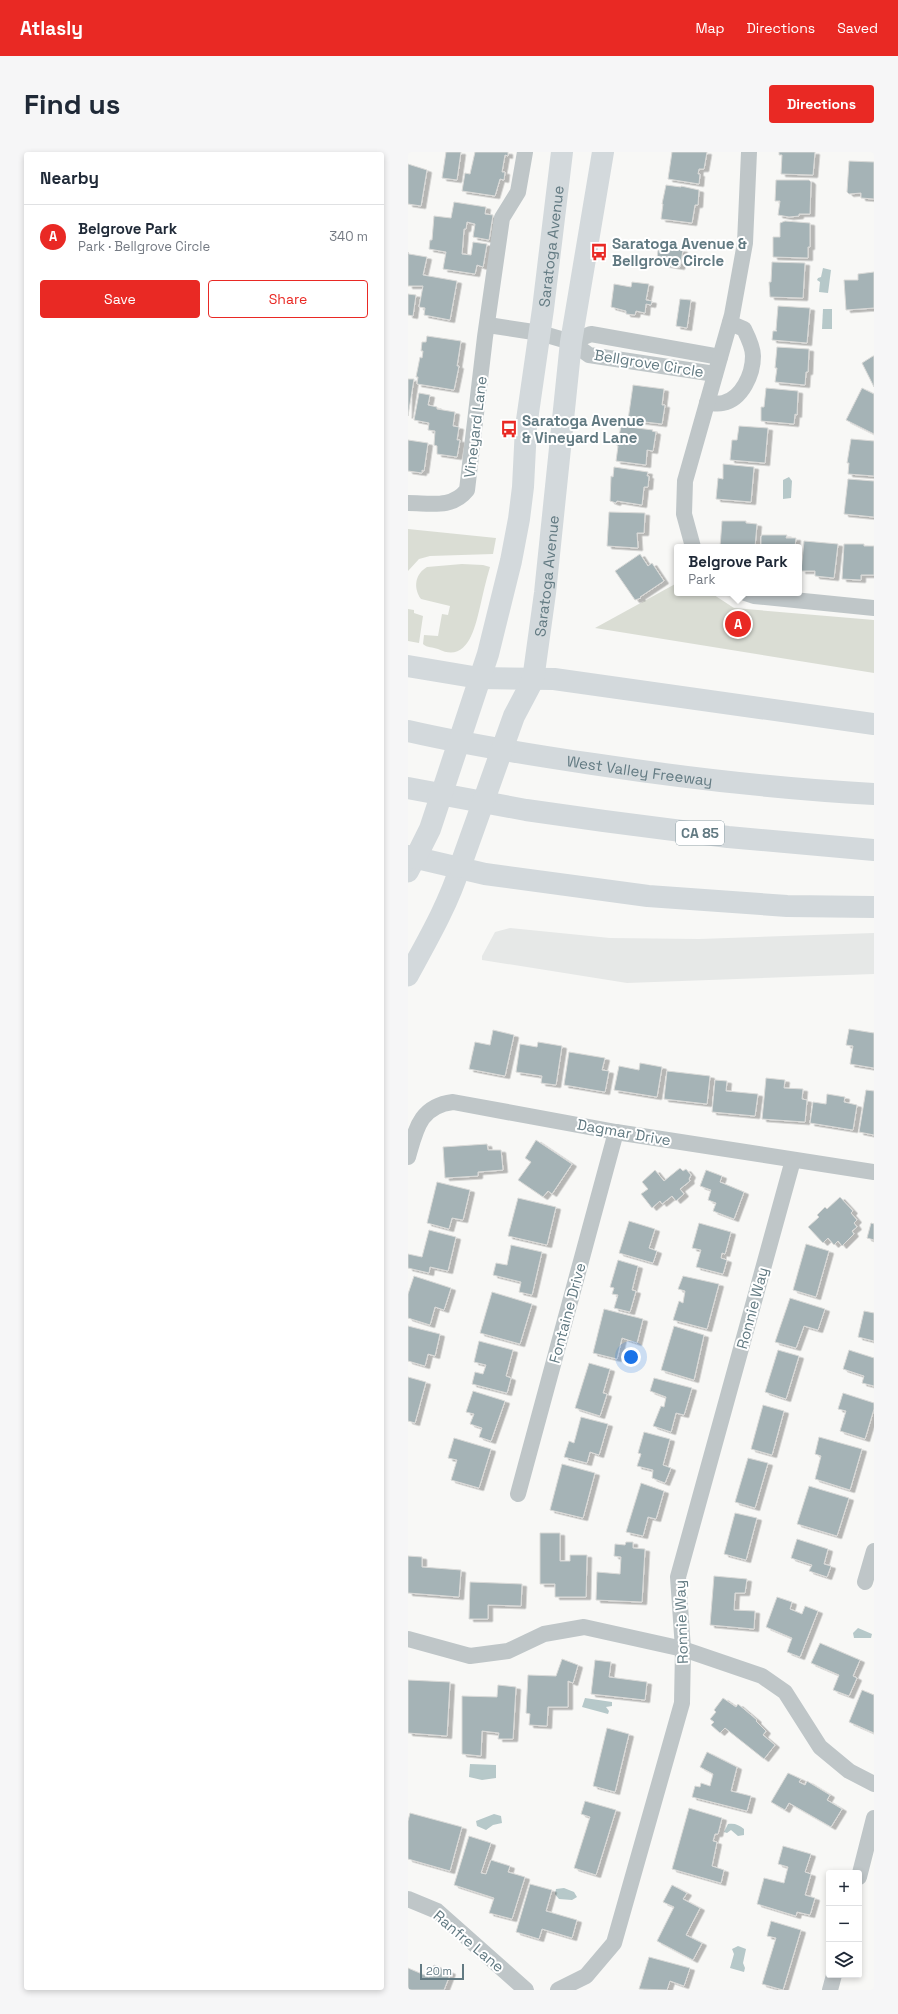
<!DOCTYPE html>
<meta charset="utf-8">
<style>
body{margin:0;font-family:"Space Grotesk",sans-serif;background:#f6f6f7;color:#1f2937}
.controls{position:absolute;right:12px;bottom:12px;display:grid;overflow:hidden;border-radius:4px;box-shadow:0 2px 6px #0003}
.controls button{width:36px;height:36px;display:grid;place-items:center;padding:0;border:0;border-bottom:1px solid #e0e1e3;background:#fff;color:#1f2937;font:20px sans-serif}
.scale{position:absolute;left:12px;bottom:10px;width:44px;box-sizing:border-box;padding-left:4px;border:2px solid #627a82;border-top:0;font-size:11px;line-height:14px;white-space:nowrap;color:#627a82;-webkit-text-stroke:3px #fff;paint-order:stroke}
.you{position:absolute;left:223px;top:1205px;width:14px;height:14px;margin:-10px;border:3px solid #fff;border-radius:50%;background:#1a73e8;box-shadow:0 0 0 6px #1a73e833}
.badge{display:grid;place-items:center;width:26px;height:26px;border-radius:50%;background:#e92924;color:#fff;font-size:13px;font-weight:700}
.pin{position:absolute;translate:-50% -50%;border:2px solid #fff;box-shadow:0 1px 4px #0006}
.popup{position:absolute;left:266px;top:392px;width:128px;height:52px;box-sizing:border-box;display:grid;place-content:center;border-radius:4px;background:#fff;filter:drop-shadow(0 1px 3px #0005);font-size:13px;white-space:nowrap;color:#747a83}
.popup b{font-size:15px;color:#1f2937}
.popup::after{content:'';position:absolute;left:50%;top:100%;margin-left:-8px;border:8px solid transparent;border-top-color:#fff}
.list{margin:0;padding:0;list-style:none}
h2{display:flex;justify-content:space-between;align-items:center;height:52px;margin:0;padding:0 16px;font-size:17px}
h2 small{font-size:13px;font-weight:400;color:#747a83}
.list li{display:grid;grid-template-columns:26px 1fr auto;gap:12px;align-items:center;box-sizing:border-box;height:64px;padding:0 16px;border-top:1px solid #e0e1e3}
.list b{display:block;font-size:15px;white-space:nowrap}
.list p{margin:0;font-size:13px;white-space:nowrap;color:#747a83}
.list em{font-size:13px;font-style:normal;color:#747a83}
.actions{display:flex;gap:8px;padding:12px 16px}
.actions a{flex:1;padding:9px 0;border:1px solid #e92924;border-radius:4px;text-align:center;font-size:14px;color:#e92924}
.actions .main{background:#e92924;color:#fff}
.icon{flex:none;width:22px;height:22px;fill:none;stroke:currentColor;stroke-width:2;stroke-linecap:round;stroke-linejoin:round}
.map{position:relative;flex:none;width:466px;height:1838px;overflow:hidden;border-radius:4px}
header{display:flex;align-items:center;gap:24px;box-sizing:border-box;height:56px;padding:0 20px;background:#e92924;color:#fff}
header strong{font-size:19px}
nav{display:flex;gap:22px;margin-inline-start:auto;font-size:14px}
.intro{display:flex;align-items:center;justify-content:space-between;box-sizing:border-box;height:96px;padding:0 24px}
h1{margin:0;font-size:28px}
.button{padding:10px 18px;border-radius:4px;background:#e92924;color:#fff;font-size:14px;font-weight:700}
main{display:flex;gap:24px;padding:0 24px}
aside{flex:1;background:#fff;border-radius:4px;box-shadow:0 2px 6px #0003}
.map>svg:first-child{display:block}
.built{fill:#e6e8e7}
.green{fill:#daddd4}
.water{fill:#b6c8c9}
.building{fill:#a5b3b6;stroke:#dadad8;filter:url(#shadow)}
.lines{fill:none;stroke-linecap:round;stroke-linejoin:round}
.minor{stroke:#bfc6c8;stroke-width:16}
.major{stroke:#d3d9dc;stroke-width:21}
.highway{stroke:#d3d9dc;stroke-width:22}
.labels{text-anchor:middle;dominant-baseline:central;stroke-width:4;stroke-linejoin:round;paint-order:stroke}
.shield{fill:#fff;stroke:#91a2a8;stroke-width:1}
.shield-label{font-size:14px;font-weight:bold;fill:#627a82}
.poi-label{font-size:15px;font-weight:bold;fill:#627a82;stroke:#fff;text-anchor:start}
.street-label{font-size:15px;fill:#627a82;stroke:#fff}
</style>
<header>
<strong>Atlasly</strong>
<nav><a>Map</a><a>Directions</a><a>Saved</a></nav>
</header>
<div class="intro"><h1>Find us</h1><a class="button">Directions</a></div>
<main>
<aside>
<h2>Nearby<small></small></h2>
<ul class="list">
<li><span class="badge">A</span><div><b>Belgrove Park</b><p>Park · Bellgrove Circle</p></div><em>340 m</em></li>
</ul>
<div class="actions"><a class="main">Save</a><a>Share</a></div>
</aside>
<div class="map">
<svg width="466" height="1838" viewBox="0 0 466 1838">
<defs>
<filter id="shadow"><feDropShadow dx="4.5" dy="2.5" stdDeviation="0" flood-color="#0004"/></filter>
</defs>
<rect width="100%" height="100%" fill="#f8f8f6"/>
<path class="built" d="M102,776L202,786L291,787L466,781V822L219,831L74,808V804L87,780Z"/>
<g class="green">
<path d="M0,377L88,386L85,402L22,404L11,407L0,419Z"/>
<path d="M54,412L75,413L82,415C78,428 75,442 72,455C67,475 60,512 30,497C25,495 19,496 15,492L16,483L30,484L34,462L40,463L42,454L13,447C5,436 7,422 19,415Z"/>
<path d="M269,431V441H303L326,456L466,468V521L187,476Z"/>
<path d="M0,457L6,458V461L15,464L11,491L0,489Z"/>
</g>
<g class="water">
<path d="M415,116L423,118L420,141L411,140L412,130L409,128L410,126L413,125Z"/>
<path d="M415,157H424V177H414Z"/>
<path d="M381,325L384,329L383,346L375,347V328Z"/>
<path d="M450,1476L464,1482L463,1486H446L445,1481Z"/>
<path d="M177,1546L204,1550V1554L198,1555L201,1559L200,1562L174,1555Z"/>
<path d="M62,1612L88,1613V1626L74,1628L61,1625Z"/>
<path d="M86,1662L93,1664L94,1671L85,1673L78,1678L69,1674L68,1669Z"/>
<path d="M320,1672C327,1671 331,1673 336,1677V1683L330,1684L323,1678L319,1681L316,1680Z"/>
<path d="M156,1736L166,1740L169,1745L164,1748L151,1747L147,1742L148,1737Z"/>
<path d="M330,1794L338,1797L335,1811L337,1816L336,1820L322,1816L326,1802L324,1797Z"/>
</g>
<g class="building">
<path d="M38,0H53L49,28L34,26Z"/>
<path d="M67,0H100V4L97,3L94,20H97L96,28L92,27L87,44L54,39L57,21L62,22Z"/>
<path d="M264,0H299L296,17H291L290,22H292L291,32L260,27Z"/>
<path d="M371,0H407L405,23L373,22L374,3H371Z"/>
<path d="M441,9L466,10V47L453,46V41L441,42L439,40Z"/>
<path d="M0,12L19,18L13,54L0,52Z"/>
<path d="M368,28H401L403,30L402,62H391V64L381,65L370,63L372,49H367Z"/>
<path d="M258,33L273,35V34L291,38L290,53H287L284,71L253,67L255,52H254Z"/>
<path d="M46,50L78,55L77,62L85,63L81,88L65,85L67,72L59,70L58,77H56L54,102L63,103L65,90L79,92L75,115L69,113L67,122L35,117L38,100L21,97L22,88H24L26,64L43,66Z"/>
<path d="M377,69L402,71V95H400V106L365,105V85H372V71Z"/>
<path d="M256,95L275,98L272,115L254,112V108L249,107L250,98L256,99Z"/>
<path d="M0,100L1,102L19,105L15,123L49,129L42,168L16,163L17,156L11,155L15,134H0Z"/>
<path d="M364,110L397,111L395,146L362,145L361,130H363Z"/>
<path d="M466,120V156L438,158L436,128H450V122Z"/>
<path d="M224,130L241,132L238,148L244,149L243,153L238,152L237,161L228,159L227,163L218,162V159L203,155L206,132L223,135Z"/>
<path d="M0,142L8,143L5,164L0,163Z"/>
<path d="M272,147L283,148L279,176L268,174Z"/>
<path d="M370,154L402,156L399,191L364,188L365,179H369L368,178Z"/>
<path d="M19,184L53,189L49,214H51L46,238L9,232L10,225H8L12,205L14,206L15,199H13L14,190H18Z"/>
<path d="M369,195L401,197L400,220H398L397,233L367,230L369,216H367Z"/>
<path d="M465,204H466V235L454,211Z"/>
<path d="M0,227H6L0,264Z"/>
<path d="M225,233L256,237L254,253H257L254,272L220,268Z"/>
<path d="M358,236L390,239L389,263L387,262L386,272L353,269V255H356Z"/>
<path d="M454,236L466,242V282L438,268Z"/>
<path d="M11,241L22,243L20,253L29,255V257L47,260L45,274L51,275L49,288H52L49,305L29,302V294L26,293L27,279L20,278L21,271L6,268Z"/>
<path d="M213,274L245,278L244,279L248,280L245,299L239,298L238,313L208,309L210,294H209Z"/>
<path d="M331,274L360,276L357,311L322,308L324,288H329Z"/>
<path d="M443,287L466,289V324L440,322L441,311H439Z"/>
<path d="M0,288L20,291L16,319L14,318V321L0,319Z"/>
<path d="M315,312L346,315L343,350L308,347L310,326L315,327Z"/>
<path d="M206,315L240,320L239,324H241L240,335H236L234,353L209,349L208,351L202,349L203,324L205,325Z"/>
<path d="M440,327L466,329V365L436,362Z"/>
<path d="M201,360L237,361L236,381H229L230,396L199,394Z"/>
<path d="M314,369H338V371L349,372L347,395H312Z"/>
<path d="M354,383H379L378,386H388L387,395H353V385Z"/>
<path d="M396,389L430,392L426,426L407,424V419H393Z"/>
<path d="M436,392H456V394H466V423H453V428L434,427Z"/>
<path d="M232,402L240,414L244,411L256,429L232,445L233,446L227,448L207,419Z"/>
<path d="M441,877L466,881V916L442,912L445,894L438,893Z"/>
<path d="M85,878L106,883L97,924L61,917L67,890L82,893Z"/>
<path d="M130,890L154,894L148,933L133,931L134,924L108,920L112,892L129,895Z"/>
<path d="M161,900L197,906L194,918L201,919L197,940L156,933Z"/>
<path d="M232,911L254,915L249,945L206,938L211,914L231,918Z"/>
<path d="M259,919L302,924L299,952L256,947Z"/>
<path d="M358,926L377,928L376,936L395,937L394,947L399,948L397,970L354,967Z"/>
<path d="M307,928L319,929L318,939L350,942L347,964L304,960Z"/>
<path d="M458,938L466,939V983L451,980Z"/>
<path d="M419,942L437,945L436,950L449,953L445,978L402,971L405,950L418,952Z"/>
<path d="M128,988L164,1012L144,1042L140,1039L135,1045L110,1028L123,1010L117,1006Z"/>
<path d="M79,992L80,998H93L95,1018L70,1020V1024L37,1026L35,995Z"/>
<path d="M272,1016L275,1019L278,1017L283,1023L281,1027L282,1029L272,1037L276,1042L268,1049L264,1044L254,1052L252,1049L244,1056L233,1042L240,1037L234,1030L247,1018L256,1029Z"/>
<path d="M298,1018L314,1024L312,1030L336,1040L326,1067L305,1059L308,1051L300,1048L303,1038L292,1034Z"/>
<path d="M29,1030L62,1038L55,1068L44,1066L41,1077L19,1071Z"/>
<path d="M432,1045L445,1059L443,1061L449,1068L446,1071L449,1075L444,1079L446,1082L434,1094L430,1089L426,1093L420,1086L415,1091L400,1075L411,1065L409,1063L417,1055L419,1057Z"/>
<path d="M110,1046L148,1055L139,1093L100,1084Z"/>
<path d="M221,1069L247,1077L241,1096L249,1099L245,1111L211,1101Z"/>
<path d="M291,1071L323,1080L317,1102L314,1101L313,1106L319,1108L315,1122L288,1115L293,1098L284,1096Z"/>
<path d="M463,1071L466,1072V1088L459,1086Z"/>
<path d="M21,1078L48,1085L40,1119L22,1115L21,1121L0,1116V1102L14,1105Z"/>
<path d="M398,1092L421,1099L408,1145L385,1138Z"/>
<path d="M103,1093L134,1100L124,1143L111,1140L113,1130L85,1123L88,1111L99,1113Z"/>
<path d="M210,1108L230,1114L224,1138L228,1139L222,1160L206,1156L210,1143L204,1142L206,1136L202,1135Z"/>
<path d="M6,1124L43,1136L36,1158L27,1155L22,1173L0,1166V1142Z"/>
<path d="M275,1124L311,1132L299,1177L265,1168L271,1149L275,1151L277,1139L270,1137Z"/>
<path d="M84,1140L124,1152L112,1192L72,1181Z"/>
<path d="M382,1146L417,1157L410,1178L396,1174L388,1196L367,1190Z"/>
<path d="M196,1157L235,1167L229,1191L214,1186L209,1207L185,1201Z"/>
<path d="M456,1159L466,1161V1189L450,1185Z"/>
<path d="M0,1174L32,1182L27,1204L20,1202L17,1214L0,1209Z"/>
<path d="M266,1174L296,1183L286,1228L253,1218Z"/>
<path d="M71,1189L105,1198L98,1224L103,1226L99,1241L64,1232L67,1220L75,1222L78,1213L66,1210Z"/>
<path d="M370,1198L391,1204L378,1247L357,1240Z"/>
<path d="M441,1198L466,1206V1234L454,1231L456,1224L435,1217Z"/>
<path d="M181,1211L202,1217L195,1241L199,1242L192,1264L167,1256Z"/>
<path d="M0,1225L18,1230L7,1271L0,1269Z"/>
<path d="M246,1226L284,1236L276,1263L268,1261L263,1280L245,1274L253,1254L256,1255L258,1245L242,1239Z"/>
<path d="M65,1239L97,1249L83,1289L71,1285L74,1276L62,1272L66,1262L58,1260Z"/>
<path d="M435,1241L466,1251V1257L457,1287L432,1279L438,1259L430,1257Z"/>
<path d="M355,1253L376,1259L364,1303L343,1297Z"/>
<path d="M173,1265L200,1272L191,1303L182,1300L179,1311L156,1305L161,1289L166,1291Z"/>
<path d="M236,1280L262,1287L255,1313L263,1316L257,1331L244,1326L245,1318L229,1314L233,1302L230,1301Z"/>
<path d="M411,1285L454,1297L442,1338L407,1327L413,1304L407,1302Z"/>
<path d="M46,1286L83,1297L71,1336L43,1328L49,1308L40,1306Z"/>
<path d="M340,1306L360,1311L347,1356L327,1350Z"/>
<path d="M154,1312L187,1321L175,1366L142,1358Z"/>
<path d="M233,1331L256,1339L248,1367L240,1365L235,1384L218,1380Z"/>
<path d="M401,1334L441,1346L429,1384L389,1372Z"/>
<path d="M327,1361L349,1366L338,1408L316,1402Z"/>
<path d="M132,1381H152V1409H162V1403H179L178,1445H147V1432H132Z"/>
<path d="M389,1387L420,1397L416,1412L423,1414L419,1425L401,1419L404,1413L383,1406Z"/>
<path d="M218,1390H225V1396L237,1397L234,1450L188,1448L189,1420L212,1422L213,1405L206,1404L207,1392L217,1393Z"/>
<path d="M0,1404L14,1405V1415L53,1418L51,1445L0,1441Z"/>
<path d="M306,1424L339,1427L337,1441H327L326,1458L347,1459L346,1477L302,1473Z"/>
<path d="M62,1430L114,1432L113,1454L80,1453V1467H61Z"/>
<path d="M369,1445L384,1450L382,1457L394,1462L397,1454L410,1459L392,1505L379,1500L384,1486L358,1475Z"/>
<path d="M412,1491L452,1508L445,1524L449,1526L441,1544L425,1538L431,1523L403,1511Z"/>
<path d="M154,1507L170,1513L165,1531L160,1529V1555H140L139,1574L121,1573L122,1562L118,1561L120,1523L148,1524Z"/>
<path d="M187,1508L203,1510L201,1525L239,1530L237,1548L183,1542Z"/>
<path d="M0,1528L42,1530L39,1584L0,1581Z"/>
<path d="M90,1533L108,1535L105,1587H90L91,1581L74,1579L73,1604L54,1602V1544L89,1545Z"/>
<path d="M454,1538L466,1543V1581L441,1570Z"/>
<path d="M315,1546L328,1555L330,1552L349,1568L348,1569L358,1579L355,1583L367,1593L356,1607L317,1576L312,1581L303,1573L306,1570L302,1567L308,1560L306,1558Z"/>
<path d="M199,1576L221,1582L207,1640L185,1634Z"/>
<path d="M299,1600L329,1615L323,1639L343,1644L339,1659L284,1645L287,1634L292,1635L293,1631L302,1634L305,1622L292,1615Z"/>
<path d="M380,1621L393,1627L391,1630L397,1633L399,1629L422,1643L419,1648L434,1657L423,1675L381,1651L377,1658L363,1650Z"/>
<path d="M177,1649L208,1658L188,1723L166,1716L182,1665L173,1662Z"/>
<path d="M281,1656L314,1666L310,1682H307L305,1689L309,1690L304,1714L316,1718L313,1731L264,1717Z"/>
<path d="M2,1661L54,1675L42,1719L0,1707V1669Z"/>
<path d="M61,1684L83,1691L73,1721L78,1722L83,1708L102,1714L100,1720L117,1725L104,1767L81,1761L86,1746L46,1733Z"/>
<path d="M375,1694L403,1702L397,1720L403,1722L397,1743L407,1746L402,1763L389,1760L388,1764L349,1752L356,1726L376,1731L380,1715L370,1712Z"/>
<path d="M122,1732L144,1738L138,1759L169,1768L164,1786L134,1777L131,1787L108,1780Z"/>
<path d="M264,1733L279,1741L275,1747L292,1756L278,1783L294,1791L285,1808L249,1789L266,1755L255,1750Z"/>
<path d="M363,1769L393,1778L375,1838L354,1832L368,1786L359,1784Z"/>
<path d="M241,1805L282,1816L276,1834L262,1829L259,1838L231,1837Z"/>
<path d="M26,1813L43,1820L36,1838H0V1816L21,1825Z"/>
</g>
<g class="lines">
<g class="minor">
<path d="M80,173L132,181L163,190L181,203L307,222"/>
<path d="M163,190L183,182L312,205"/>
<path d="M299,251C304,251 310,252 315,251C334,247 345,222 345,204C345,195 340,185 336,177L322,171"/>
<path d="M0,351C22,351 44,357 59,338L77,185L94,66L110,40L117,0"/>
<path d="M285,395L276,362L277,329L324,163L337,91L341,0"/>
<path d="M337,441L346,444L466,456"/>
<path d="M0,1005C8,977 12,954 45,950L208,980L466,1020"/>
<path d="M110,1342L208,980"/>
<path d="M457,1430L466,1399"/>
<path d="M0,1487L62,1504L100,1499L136,1482L176,1475L275,1497L354,1524L377,1540L412,1595L441,1619L466,1632"/>
<path d="M451,1725L466,1666"/>
<path d="M0,1747L29,1759L118,1838"/>
<path d="M150,1838L178,1824L206,1791L274,1551L275,1497L270,1425L385,1008"/>
<path d="M422,1838L426,1823"/>
</g>
<g class="major">
<path d="M0,720L8,705"/>
<path d="M0,824C19,789 40,753 52,715"/>
</g>
<g class="highway">
<path d="M0,514L71,526L146,527L466,572"/>
<path id="s1" d="M0,579C61,593 124,603 185,612C278,626 372,637 466,642"/>
<path d="M0,636L118,658L196,669L320,685L466,698"/>
<path d="M0,704L77,722L240,744L379,754L466,755"/>
<path id="s2" d="M8,705L22,677L80,502L103,409L111,367L115,335L118,275L135,157L154,0"/>
<path id="s3" d="M52,715L106,564L125,528L137,441L163,190L195,0"/>
</g>
</g>
<defs>
<g id="bus-bare" transform="scale(1.38)"><path d="M-5-6H5V4H4V6H2V4H-2V6H-4V4H-5ZM-3.5-4V0h7V-4ZM-3.5 1.2v1.5H-2V1.2ZM2 1.2v1.5H3.5V1.2Z" fill="#e92924" stroke="#fff" stroke-width="2.5" paint-order="stroke"/></g>
</defs>
<g fill-rule="evenodd">
<use href="#bus-bare" x="191" y="100"/>
<use href="#bus-bare" x="101" y="277"/>
</g>
<g class="labels">
<rect class="shield" x="268" y="669" width="48" height="24" rx="3"/>
<g class="shield-label">
<text x="292" y="681">CA 85</text>
</g>
<g class="poi-label">
<text x="204" y="91">Saratoga Avenue &amp;<tspan x="204" dy="17">Bellgrove Circle</tspan></text>
<text x="114" y="268">Saratoga Avenue<tspan x="114" dy="17">&amp; Vineyard Lane</tspan></text>
</g>
<g class="street-label">
<text stroke="none"><textPath href="#s2" startOffset="629">Saratoga Avenue</textPath></text>
<text transform="translate(241 211) rotate(9)">Bellgrove Circle</text>
<text transform="translate(67 275) rotate(-83)">Vineyard Lane</text>
<text stroke="none"><textPath href="#s3" startOffset="306">Saratoga Avenue</textPath></text>
<text stroke="none"><textPath href="#s1" startOffset="235">West Valley Freeway</textPath></text>
<text transform="translate(216 980) rotate(10)">Dagmar Drive</text>
<text transform="translate(344 1156) rotate(-75)">Ronnie Way</text>
<text transform="translate(159 1161) rotate(-75)">Fontaine Drive</text>
<text transform="translate(273 1470) rotate(-92)">Ronnie Way</text>
<text transform="translate(61 1789) rotate(40)">Ranfre Lane</text>
</g>
</g>
</svg>
<div class="controls">
<button>+</button>
<button>−</button>
<button><svg class="icon" aria-label="layers" viewBox="0 0 24 24"><path d="M12 4l9 5-9 5-9-5zM3 14l9 5 9-5"/></svg></button>
</div>
<div class="scale">20 m</div>
<div class="you"></div>
<div class="pin badge" style="left:330px;top:472px">A</div>
<div class="popup"><b>Belgrove Park</b>Park</div>
</div>
</main>
